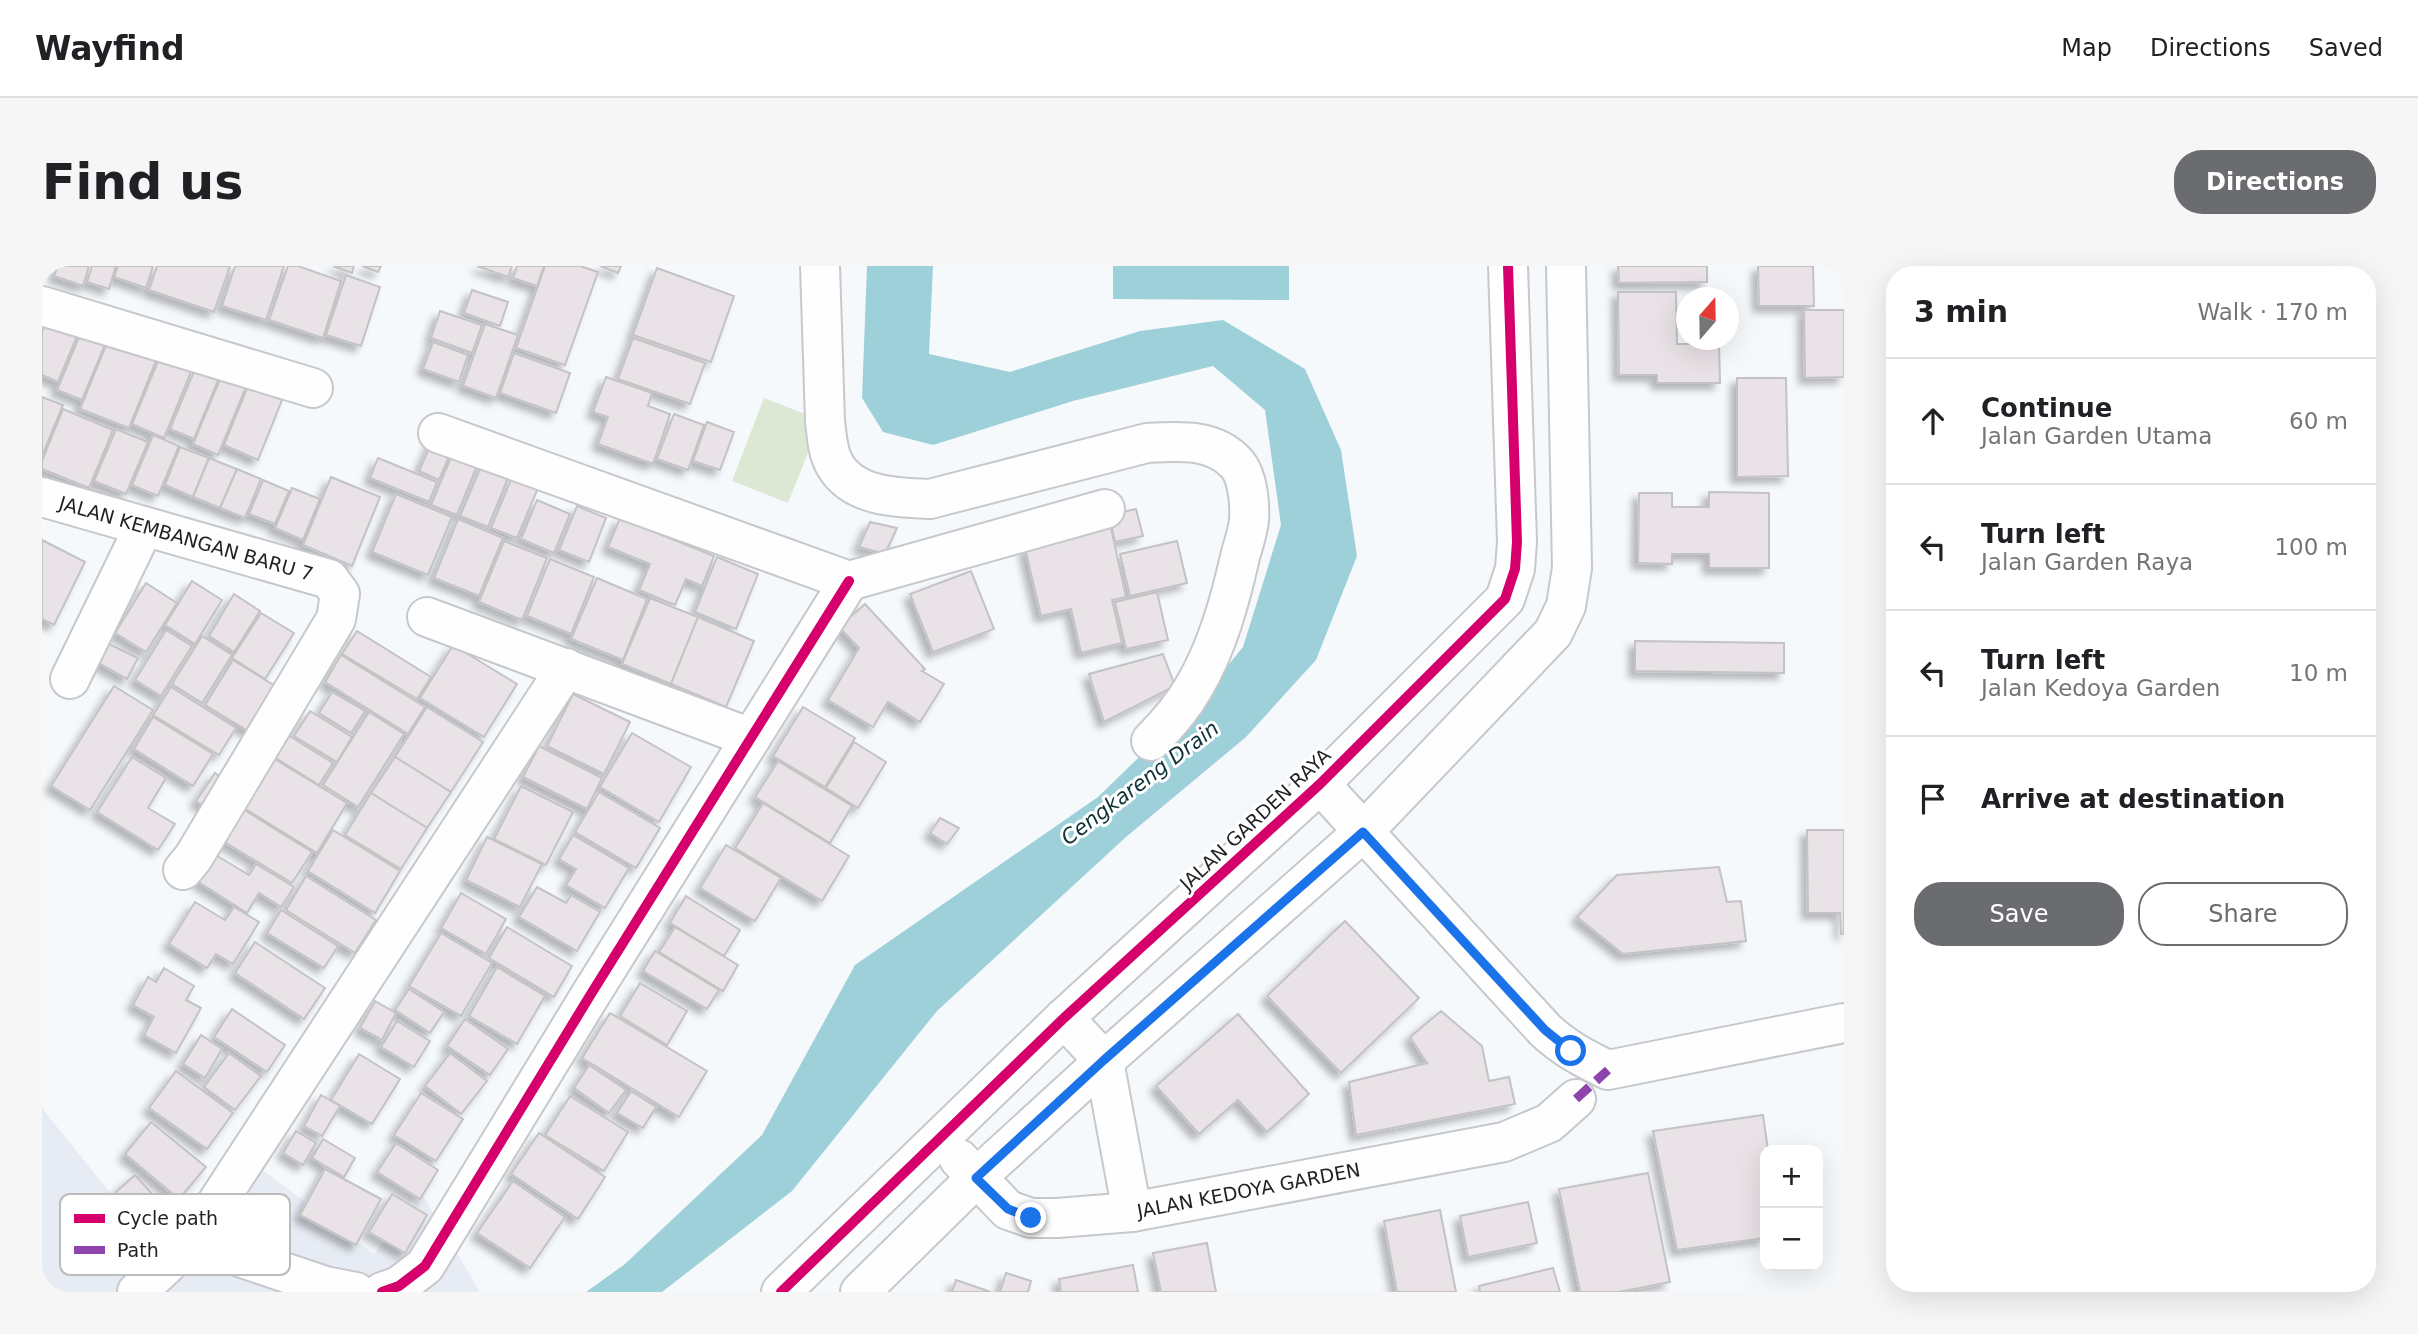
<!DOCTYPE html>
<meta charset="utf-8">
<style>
body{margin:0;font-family:"DejaVu Sans",sans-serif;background:#f6f6f6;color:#202124}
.controls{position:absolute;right:21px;bottom:21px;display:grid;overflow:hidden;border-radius:14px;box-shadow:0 7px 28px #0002}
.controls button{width:63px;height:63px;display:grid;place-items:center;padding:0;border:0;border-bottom:2px solid #e0e0e0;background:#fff;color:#202124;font:35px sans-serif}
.compass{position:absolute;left:1634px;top:21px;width:63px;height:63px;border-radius:50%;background:#fff;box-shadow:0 7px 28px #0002;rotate:20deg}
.stop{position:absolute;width:21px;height:21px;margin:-16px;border:5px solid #1a73e8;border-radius:50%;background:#fff}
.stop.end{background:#1a73e8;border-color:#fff;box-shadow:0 2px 7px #0008}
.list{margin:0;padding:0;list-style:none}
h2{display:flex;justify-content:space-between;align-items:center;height:91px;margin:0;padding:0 28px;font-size:30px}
h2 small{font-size:23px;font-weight:400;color:#757577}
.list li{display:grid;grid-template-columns:46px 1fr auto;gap:21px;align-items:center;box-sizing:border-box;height:126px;padding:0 28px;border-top:2px solid #e0e0e0}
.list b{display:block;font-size:26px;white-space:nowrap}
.list p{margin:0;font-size:23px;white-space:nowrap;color:#757577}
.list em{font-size:23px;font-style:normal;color:#757577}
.actions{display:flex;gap:14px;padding:21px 28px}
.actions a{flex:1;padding:16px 0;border:2px solid #6a6c6f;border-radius:28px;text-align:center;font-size:24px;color:#6a6c6f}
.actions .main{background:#6a6c6f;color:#fff}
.icon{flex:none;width:38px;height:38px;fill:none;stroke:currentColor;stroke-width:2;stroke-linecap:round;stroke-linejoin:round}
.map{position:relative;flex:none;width:1802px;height:1026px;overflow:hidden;border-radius:28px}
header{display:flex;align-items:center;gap:42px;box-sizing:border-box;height:98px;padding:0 35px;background:#fff;border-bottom:2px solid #e0e0e0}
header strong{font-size:33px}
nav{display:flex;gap:38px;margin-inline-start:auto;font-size:24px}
.intro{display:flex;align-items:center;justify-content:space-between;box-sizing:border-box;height:168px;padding:0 42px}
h1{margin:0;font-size:49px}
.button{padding:18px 32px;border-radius:28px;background:#6a6c6f;color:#fff;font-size:24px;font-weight:700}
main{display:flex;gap:42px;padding:0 42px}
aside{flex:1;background:#fff;border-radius:28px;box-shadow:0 7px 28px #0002}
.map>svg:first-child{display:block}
.built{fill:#e7ecf4}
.green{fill:#dce8d4}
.water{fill:#9ed0d9}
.building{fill:#e9e2e6;stroke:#c3c2c4;stroke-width:2;filter:url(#shadow)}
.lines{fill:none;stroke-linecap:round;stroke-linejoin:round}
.minor-casing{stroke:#c6c8cb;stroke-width:42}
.minor{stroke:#fefeff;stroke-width:38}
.quiet{stroke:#8e44ad;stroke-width:9;stroke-dasharray:18 9;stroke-linecap:butt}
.cycleway-casing{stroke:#fff;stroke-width:15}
.cycleway{stroke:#d6006c;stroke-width:10}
.route{stroke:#1a73e8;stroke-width:9}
.labels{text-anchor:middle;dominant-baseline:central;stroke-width:6;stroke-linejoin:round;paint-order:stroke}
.street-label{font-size:19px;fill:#1e2023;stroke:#fff}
.water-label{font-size:21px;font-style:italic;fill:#103338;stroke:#fff}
.key{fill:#fff;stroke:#bcbcbd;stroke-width:2}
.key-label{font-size:19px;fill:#1e2023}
</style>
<header>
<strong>Wayfind</strong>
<nav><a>Map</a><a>Directions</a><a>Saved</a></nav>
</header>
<div class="intro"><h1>Find us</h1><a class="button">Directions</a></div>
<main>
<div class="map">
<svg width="1802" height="1026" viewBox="0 0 1802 1026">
<defs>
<filter id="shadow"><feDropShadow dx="-6" dy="6" stdDeviation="3.5" flood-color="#0004"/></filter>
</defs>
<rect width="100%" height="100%" fill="#f6f9fc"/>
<path class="built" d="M0,842L120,991L215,900L332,988L380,928L438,1026H0Z"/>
<path class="green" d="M722,132L779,154L746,237L690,215Z"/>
<g class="water">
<path d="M825,0H891L887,88L968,106L1098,65L1181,54L1263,103L1299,184L1315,290L1274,394L1204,471L1084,571L895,745L750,925L620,1026H544L583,998L720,869L813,699L1056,531L1163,427L1201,381L1239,259L1223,144L1171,100L1031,135L891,179L841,166L820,132Z"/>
<path d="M1071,0H1247V34L1071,33Z"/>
</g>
<g class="building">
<path d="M16,0H47L41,20L12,10Z"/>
<path d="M50,0H74L67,23L45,16Z"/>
<path d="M76,0H111L104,22L72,11Z"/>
<path d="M115,0H188L172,46L107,24Z"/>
<path d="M193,0H242L224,54L180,40Z"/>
<path d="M246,0H256L299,15L281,72L227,54Z"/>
<path d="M291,0H312L310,7Z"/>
<path d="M320,0H339L336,6Z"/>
<path d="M435,0H470L466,11Z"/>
<path d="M475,0H502L495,20L471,12Z"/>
<path d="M503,0H538L556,6L523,99L474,82Z"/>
<path d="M558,0H579L576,7Z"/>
<path d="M1576,0H1665V16L1577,17Z"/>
<path d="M1716,0H1771L1772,40H1717Z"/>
<path d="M615,2L692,30L669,96L591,69Z"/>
<path d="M304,9L338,21L319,80L284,69Z"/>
<path d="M430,24L466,36L458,60L422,47Z"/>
<path d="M1576,26H1634L1635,78H1677L1678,117H1615V109H1577Z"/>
<path d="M1762,44H1802V111L1763,112Z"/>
<path d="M9,45L40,58L16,116L0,109V66Z"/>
<path d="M398,45L440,59L430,87L389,72Z"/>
<path d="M443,58L476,69L454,132L421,120Z"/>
<path d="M42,59L67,69L40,134L15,124Z"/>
<path d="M69,67L117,87L87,162L38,143Z"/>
<path d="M591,72L663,97L648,138L576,113Z"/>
<path d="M391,76L426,89L417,116L381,103Z"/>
<path d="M472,87L528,107L514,147L458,127Z"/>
<path d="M119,88L151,101L122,172L90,158Z"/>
<path d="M153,103L177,112L152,173L128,163Z"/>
<path d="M181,106L206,116L176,189L151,178Z"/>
<path d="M564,111L610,127L606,140L628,148L611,198L556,178L566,151L551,146Z"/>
<path d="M1695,112H1744L1746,210L1695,211Z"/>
<path d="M206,120L240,134L216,194L182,179Z"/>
<path d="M0,131L21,139L0,190Z"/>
<path d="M21,143L71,164L47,222L0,203V195Z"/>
<path d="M632,148L662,159L646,204L615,193Z"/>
<path d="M665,156L692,166L678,204L651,195Z"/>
<path d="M74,163L106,176L84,228L52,215Z"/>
<path d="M111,169L137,180L116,230L90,219Z"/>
<path d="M392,171L412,179L397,214L377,205Z"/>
<path d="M138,181L167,192L151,231L123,219Z"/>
<path d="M412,184L437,195L415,249L389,239Z"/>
<path d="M167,192L195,203L178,242L151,231Z"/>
<path d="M336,192L395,216L387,236L328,212Z"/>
<path d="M441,196L468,207L446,261L418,250Z"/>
<path d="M195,203L219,213L203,252L178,242Z"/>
<path d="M289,211L338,231L310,300L261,279Z"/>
<path d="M470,211L496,222L475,272L449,262Z"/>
<path d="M221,214L247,225L233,258L207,248Z"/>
<path d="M250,222L278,233L261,274L233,262Z"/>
<path d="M1667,226L1727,227V302H1667V288H1630V298L1596,297L1597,227H1630V241H1667Z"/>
<path d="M354,228L410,251L386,309L330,286Z"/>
<path d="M495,234L528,248L512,287L479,273Z"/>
<path d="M535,240L564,252L547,296L517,284Z"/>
<path d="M1094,243L1101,270L1073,276L1067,249Z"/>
<path d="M578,252L672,290L660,320L644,313L633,339L597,324L608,298L566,281Z"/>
<path d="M416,253L461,272L437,330L392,312Z"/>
<path d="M828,256L855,262L843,288L817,281Z"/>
<path d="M1069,262L1084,331L1070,334L1080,377L1039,387L1029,343L999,350L983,282Z"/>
<path d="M0,274L43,296L12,359L0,353Z"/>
<path d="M462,275L505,292L480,354L437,336Z"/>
<path d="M1135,275L1145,317L1088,330L1078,288Z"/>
<path d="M675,291L716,308L694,363L653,346Z"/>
<path d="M508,293L552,311L529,368L485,350Z"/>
<path d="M929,305L952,363L891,386L868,328Z"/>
<path d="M555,312L605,333L581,394L529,373Z"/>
<path d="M150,315L180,334L153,378L123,359Z"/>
<path d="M104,317L135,337L104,386L73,367Z"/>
<path d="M1115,326L1126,374L1084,383L1073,336Z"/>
<path d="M192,328L218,345L192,386L167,370Z"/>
<path d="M608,332L656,351L629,418L580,398Z"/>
<path d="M823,338L883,403L880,405L902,418L878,456L846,436L831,461L786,434L817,382L797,361Z"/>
<path d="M219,347L252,367L223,413L190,392Z"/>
<path d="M656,351L712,375L684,441L629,418Z"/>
<path d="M124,364L150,380L119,430L93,414Z"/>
<path d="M315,365L389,411L375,433L300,388Z"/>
<path d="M160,370L190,389L160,437L130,418Z"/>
<path d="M1593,375L1742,377V407L1593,405Z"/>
<path d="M67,378L96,392L85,413L55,396Z"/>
<path d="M411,379L475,418L442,471L378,432Z"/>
<path d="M1121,388L1133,420L1062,456L1047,408Z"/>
<path d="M299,389L383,441L366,468L283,416Z"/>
<path d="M191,394L238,423L211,468L163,439Z"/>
<path d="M72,420L111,444L48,544L9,520Z"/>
<path d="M129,421L194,462L177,489L111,449Z"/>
<path d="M290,426L323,445L309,467L277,447Z"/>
<path d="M531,428L588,456L562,508L505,480Z"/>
<path d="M385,441L441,476L409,526L353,491Z"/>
<path d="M761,441L813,472L783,521L731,490Z"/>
<path d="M268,445L310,471L295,496L252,470Z"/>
<path d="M327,446L362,468L316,541L281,519Z"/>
<path d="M111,451L171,488L151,520L92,483Z"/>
<path d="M590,467L649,501L617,556L558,521Z"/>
<path d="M246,469L291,497L277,519L232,491Z"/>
<path d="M812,476L844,496L816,542L784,522Z"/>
<path d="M497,480L560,512L545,543L481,511Z"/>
<path d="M226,489L305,537L275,587L195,538Z"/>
<path d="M90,491L124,512L106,542L133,558L116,584L55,546Z"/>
<path d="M353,491L409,526L385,562L329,527Z"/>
<path d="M736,495L810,540L788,577L713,531Z"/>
<path d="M173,507L184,515L167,544L154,535Z"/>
<path d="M479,520L531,546L504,599L452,573Z"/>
<path d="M557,526L618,562L594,602L533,566Z"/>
<path d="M329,527L385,562L359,603L303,569Z"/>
<path d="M721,537L807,590L780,635L693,582Z"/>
<path d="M196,540L270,586L250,617L176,572Z"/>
<path d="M898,552L917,562L905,578L888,567Z"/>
<path d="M291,564L358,605L333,647L266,605Z"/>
<path d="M1765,564H1802V668H1799L1798,647H1766Z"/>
<path d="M531,569L587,602L563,642L524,619L534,603L517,593Z"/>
<path d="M445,571L500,598L478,641L424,614Z"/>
<path d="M684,579L739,612L713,655L658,622Z"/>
<path d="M172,588L207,609L214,598L252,621L239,641L217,627L205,647L155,615Z"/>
<path d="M1677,601L1685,636L1699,635L1704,675L1581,688L1535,651L1575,609Z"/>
<path d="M264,610L334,654L313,687L244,644Z"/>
<path d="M495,621L524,637L529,629L558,646L535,685L477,651Z"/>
<path d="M419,627L464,653L444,688L399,662Z"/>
<path d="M644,630L698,664L682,690L628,657Z"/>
<path d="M153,636L183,654L192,641L217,656L191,698L174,688L165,702L127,678Z"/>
<path d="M239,644L296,680L282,702L225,667Z"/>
<path d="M1303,655L1377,732L1299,807L1225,730Z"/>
<path d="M465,661L530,700L512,731L447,692Z"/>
<path d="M633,661L696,699L681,725L617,686Z"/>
<path d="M399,667L450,697L419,750L367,720Z"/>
<path d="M213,676L283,722L262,753L193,707Z"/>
<path d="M613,685L677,724L665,743L601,705Z"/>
<path d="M455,701L503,730L475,778L427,750Z"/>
<path d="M122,702L152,720L144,734L159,742L134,787L102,769L112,751L91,739L106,711L114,716Z"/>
<path d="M598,717L645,745L625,779L578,750Z"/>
<path d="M367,723L402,746L388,767L353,744Z"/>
<path d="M333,735L354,747L340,774L318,762Z"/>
<path d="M190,743L243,779L225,806L172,771Z"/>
<path d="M1399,745L1440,780L1447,815L1467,811L1473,838L1314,869L1307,816L1385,797L1368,771Z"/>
<path d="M568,747L665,805L637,851L540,792Z"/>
<path d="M1196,748L1267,828L1225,866L1196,834L1157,868L1114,820Z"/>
<path d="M423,753L466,783L448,809L405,780Z"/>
<path d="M355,755L388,775L372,801L339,781Z"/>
<path d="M159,769L180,783L163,812L141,798Z"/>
<path d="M187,787L219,810L193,844L162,821Z"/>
<path d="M408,787L445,815L419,848L383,820Z"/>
<path d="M317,788L358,813L330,858L289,834Z"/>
<path d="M547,799L584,824L567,847L532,822Z"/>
<path d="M134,805L191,847L165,883L107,842Z"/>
<path d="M589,825L614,841L601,862L575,847Z"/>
<path d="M379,827L421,853L394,895L352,869Z"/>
<path d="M279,829L298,840L280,870L262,860Z"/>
<path d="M528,830L586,866L562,905L503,869Z"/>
<path d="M1721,849L1726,884H1723V972L1635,984L1611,865Z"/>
<path d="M109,856L164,901L137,933L83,888Z"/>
<path d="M254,865L274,877L261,899L241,887Z"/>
<path d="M497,867L563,911L536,953L469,908Z"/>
<path d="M281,873L313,892L302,911L270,892Z"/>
<path d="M354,877L396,904L378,933L335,906Z"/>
<path d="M283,903L339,933L314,979L258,949Z"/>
<path d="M1606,907L1628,1016L1577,1026H1538L1517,923Z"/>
<path d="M93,909L121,940L72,984L44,953Z"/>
<path d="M471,915L523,951L488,1002L435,967Z"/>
<path d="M350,928L385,949L363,987L327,966Z"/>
<path d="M1486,936L1495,977L1426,991L1418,950Z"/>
<path d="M1398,944L1414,1026H1355L1342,955Z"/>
<path d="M1165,977L1174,1026H1119L1111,987Z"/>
<path d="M1091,999L1096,1026H1019L1017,1013Z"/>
<path d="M1511,1002L1518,1026H1438L1437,1020Z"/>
<path d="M964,1007L989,1015L986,1026H958Z"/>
<path d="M914,1014L949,1026H910Z"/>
</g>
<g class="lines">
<g class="minor-casing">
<g id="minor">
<path d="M778,0L783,155C785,170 785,186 793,199C811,231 856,232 888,233L1105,177C1137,175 1172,172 1195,198C1206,211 1208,238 1207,254C1206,266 1201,279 1198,291C1188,335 1175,382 1152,421C1140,442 1126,458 1109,475"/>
<path d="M0,40L271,122"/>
<path d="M396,167L807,315L1063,243"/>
<path id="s1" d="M0,231L287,313L298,328L294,353L151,592L141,604"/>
<path d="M385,351L709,472"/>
<path d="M28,413L102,261"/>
<path d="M1278,518L1503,764C1522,782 1543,793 1566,804L1802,757"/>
<path d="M1022,752L1062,795L1090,946"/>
<path id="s2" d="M917,893L966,944L989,952H1015L1090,946L1462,876L1507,857L1534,833"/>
<path d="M150,975L283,1020L314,1026"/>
<path d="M95,1026L150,975L524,402"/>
<path d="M340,1026L357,1020L383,1000L549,728L807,315"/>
<path d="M739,1026L1022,752L1278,518L1463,333L1473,303L1475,276L1466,0"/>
<path d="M818,1026L934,912L1062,795L1321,566L1511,367L1524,340L1530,302L1524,0"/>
</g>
</g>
<use href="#minor" class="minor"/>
<path class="quiet" d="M1534,833L1566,804"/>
<g class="cycleway-casing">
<g id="cycleway">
<path d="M340,1026L357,1020L383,1000L549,728L807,315"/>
<path d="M739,1026L1022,752L1278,518L1463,333L1473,303L1475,276L1466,0"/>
</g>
</g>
<use href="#cycleway" class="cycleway"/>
</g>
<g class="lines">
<path class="route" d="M989,952L966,943L934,912L1062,794L1321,566L1503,764L1529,785"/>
</g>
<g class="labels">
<g class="street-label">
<text stroke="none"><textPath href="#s1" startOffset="150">JALAN KEMBANGAN BARU 7</textPath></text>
<text transform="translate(1213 553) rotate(-43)">JALAN GARDEN RAYA</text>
<text stroke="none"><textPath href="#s2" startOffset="315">JALAN KEDOYA GARDEN</textPath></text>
</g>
<g class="water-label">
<text transform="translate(1098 517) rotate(-37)">Cengkareng Drain</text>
</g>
</g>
<rect x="18" y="928" width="230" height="81" rx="10" class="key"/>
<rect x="32" y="948" width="31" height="9" fill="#d6006c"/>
<rect x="32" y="980" width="31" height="8" fill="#8e44ad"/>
<g class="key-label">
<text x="75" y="959">Cycle path</text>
<text x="75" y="991">Path</text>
</g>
</svg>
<div class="controls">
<button>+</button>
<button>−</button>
</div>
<svg class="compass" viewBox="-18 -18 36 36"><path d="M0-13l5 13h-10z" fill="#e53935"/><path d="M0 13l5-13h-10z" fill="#757577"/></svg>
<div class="stop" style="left:1529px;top:785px"></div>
<div class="stop end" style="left:989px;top:952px"></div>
</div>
<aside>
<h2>3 min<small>Walk · 170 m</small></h2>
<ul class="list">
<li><svg class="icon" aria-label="ahead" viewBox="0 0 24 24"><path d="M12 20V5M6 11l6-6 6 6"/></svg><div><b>Continue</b><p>Jalan Garden Utama</p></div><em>60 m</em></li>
<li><svg class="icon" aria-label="left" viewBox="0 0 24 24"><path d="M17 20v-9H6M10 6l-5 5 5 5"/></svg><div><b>Turn left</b><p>Jalan Garden Raya</p></div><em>100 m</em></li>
<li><svg class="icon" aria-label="left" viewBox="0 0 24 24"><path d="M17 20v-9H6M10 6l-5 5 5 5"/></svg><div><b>Turn left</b><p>Jalan Kedoya Garden</p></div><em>10 m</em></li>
<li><svg class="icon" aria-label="arrive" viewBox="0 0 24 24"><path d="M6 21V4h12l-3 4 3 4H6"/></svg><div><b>Arrive at destination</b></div></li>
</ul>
<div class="actions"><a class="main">Save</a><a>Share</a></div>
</aside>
</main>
